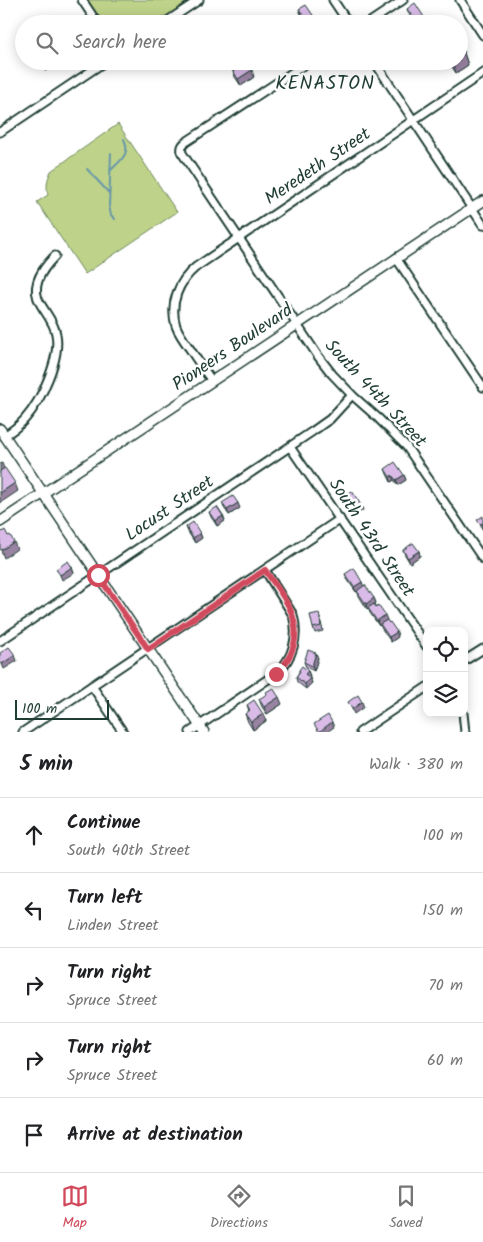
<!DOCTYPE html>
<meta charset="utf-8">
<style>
body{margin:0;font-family:Kalam,sans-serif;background:#f6f6f6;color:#202124}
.controls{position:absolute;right:15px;bottom:15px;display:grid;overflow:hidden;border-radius:10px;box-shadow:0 2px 12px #0003}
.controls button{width:45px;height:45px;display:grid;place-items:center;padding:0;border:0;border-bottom:1px solid #e0e0e0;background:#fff;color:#202124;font:25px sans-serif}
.scale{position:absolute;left:15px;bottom:12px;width:94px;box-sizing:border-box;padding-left:5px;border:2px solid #1f3d34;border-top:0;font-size:14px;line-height:18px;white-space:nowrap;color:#1f3d34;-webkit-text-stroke:4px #fff;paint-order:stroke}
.stop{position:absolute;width:15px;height:15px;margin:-11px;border:4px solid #d1495b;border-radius:50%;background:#fff}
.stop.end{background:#d1495b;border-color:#fff;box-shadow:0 1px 5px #0008}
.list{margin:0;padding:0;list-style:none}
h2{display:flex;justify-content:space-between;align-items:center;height:65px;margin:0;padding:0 20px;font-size:21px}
h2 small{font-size:16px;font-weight:400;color:#757577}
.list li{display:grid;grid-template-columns:32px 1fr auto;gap:15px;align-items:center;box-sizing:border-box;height:75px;padding:0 20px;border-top:1px solid #e0e0e0}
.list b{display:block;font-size:19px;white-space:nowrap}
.list p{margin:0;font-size:16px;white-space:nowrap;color:#757577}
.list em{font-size:16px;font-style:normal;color:#757577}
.icon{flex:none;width:28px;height:28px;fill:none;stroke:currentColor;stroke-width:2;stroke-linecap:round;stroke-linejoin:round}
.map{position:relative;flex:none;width:483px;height:732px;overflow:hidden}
.search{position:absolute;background:#fff;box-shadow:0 2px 12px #0003;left:15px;right:15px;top:15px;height:55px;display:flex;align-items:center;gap:12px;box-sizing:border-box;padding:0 18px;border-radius:28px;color:#757577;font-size:19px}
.sheet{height:440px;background:#fff}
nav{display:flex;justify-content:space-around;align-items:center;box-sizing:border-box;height:70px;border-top:1px solid #e0e0e0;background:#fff;font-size:14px;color:#757577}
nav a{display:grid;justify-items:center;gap:2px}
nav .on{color:#d1495b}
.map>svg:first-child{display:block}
.green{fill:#bed389;stroke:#6e885e}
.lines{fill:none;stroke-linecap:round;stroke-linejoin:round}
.stream{stroke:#6897aa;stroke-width:2}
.minor-casing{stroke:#1f3d34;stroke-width:11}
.major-casing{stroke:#1f3d34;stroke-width:12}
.minor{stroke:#fff;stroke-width:7}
.major{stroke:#fff;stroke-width:9}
.wall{fill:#bba1c8;stroke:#1f3d34}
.shaded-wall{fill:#9983a2;stroke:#1f3d34}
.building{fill:#dabbe8;stroke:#1f3d34}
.route{stroke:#d1495b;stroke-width:6}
.labels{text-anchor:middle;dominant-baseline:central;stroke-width:5;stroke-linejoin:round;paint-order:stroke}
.street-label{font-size:18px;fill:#1f3d34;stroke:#fff}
.neighbourhood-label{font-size:19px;letter-spacing:1px;fill:#1f3d34;stroke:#fff}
</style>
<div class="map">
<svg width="483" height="732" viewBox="0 0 483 732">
<rect width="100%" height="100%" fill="#fff"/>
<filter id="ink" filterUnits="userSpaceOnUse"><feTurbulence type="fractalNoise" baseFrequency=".02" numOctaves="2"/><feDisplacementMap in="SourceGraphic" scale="10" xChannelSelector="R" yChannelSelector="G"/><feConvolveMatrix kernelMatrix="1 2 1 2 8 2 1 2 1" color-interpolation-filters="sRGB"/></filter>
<g filter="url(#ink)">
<g class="green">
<path d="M82,0H199L163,24H98Z"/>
<path d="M118,124L177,212L85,274L37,202L48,195C46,186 47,180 51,171Z"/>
</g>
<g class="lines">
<g class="stream">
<path d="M111,153L109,206L111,215L115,219"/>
<path d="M87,169L109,193"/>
<path d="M111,170C121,160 131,154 124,139"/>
</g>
<g class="minor-casing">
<g id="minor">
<path d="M82,0L98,24"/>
<path d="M333,0L349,24"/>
<path d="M460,0L483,35"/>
<path d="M163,24L199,0"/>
<path d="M367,24L403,0"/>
<path d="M310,61L186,142C182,145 181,147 182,153L318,356L332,374L352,395L378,418L406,446L483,559"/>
<path d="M374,61L483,225"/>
<path d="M0,132L106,61"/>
<path d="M396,258L483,387"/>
<path d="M212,381C204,370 197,360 190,349C185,342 179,334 176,326C169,303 179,281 196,267L483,73"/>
<path d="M4,436C12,431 19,426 25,419C41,401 61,358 56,334C54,322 46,314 40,303C30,286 43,268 55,256"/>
<path d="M290,447L427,647"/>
<path d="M0,641L313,431L330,419L352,395"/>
<path d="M464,661L483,649"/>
<path d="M92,686L123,732"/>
<path d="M463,713L465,732"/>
<path d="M23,732L340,519"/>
<path d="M190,732L277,673C293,658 299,637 293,615L265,570"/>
<path d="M360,732L427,687"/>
</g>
</g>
<g class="major-casing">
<g id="major">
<path d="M0,429L204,732"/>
<path d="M0,522L483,201"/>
</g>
</g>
<use href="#minor" class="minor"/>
<use href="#major" class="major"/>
</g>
<g class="wall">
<path d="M299,9L319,24H306L302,17Z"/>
<path d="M407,9L424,17L426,22L423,24H415L409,14Z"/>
<path d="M463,50L468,65L456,73L448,61H459Z"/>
<path d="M39,61H53L55,65L45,71Z"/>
<path d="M232,69L254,77L241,86L235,77Z"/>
<path d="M385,469L404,475L406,480L398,485L394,480L391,482L387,474Z"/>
<path d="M344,496L363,510L355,515L346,501Z"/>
<path d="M222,503L240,508L229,515L224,508Z"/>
<path d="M209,512L223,516L225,521L217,526L211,517Z"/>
<path d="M186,527L200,533L202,538L195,543L188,532Z"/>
<path d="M403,550L419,551L420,556L410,563L405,555Z"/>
<path d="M345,574L362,582L363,586L374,598L376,603L375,604L398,637L391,642L382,629L380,625L379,626L370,613L368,608L367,609L359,596L357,591L356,592L347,579Z"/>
<path d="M320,618L323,631L315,633L313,628Z"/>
<path d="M318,658L314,671L306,667L304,662Z"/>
<path d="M299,670L308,671L310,676H309L312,683L306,689L297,682L296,677L299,672Z"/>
<path d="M259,699L282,704L267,714L262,707Z"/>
<path d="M247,705L263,714L266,721L253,730L248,722L245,714L249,711Z"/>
</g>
<g class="shaded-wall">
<path d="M424,17L426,22L423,24H416V22Z"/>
<path d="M463,50L468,65L456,73L452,61H459V53Z"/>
<path d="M47,61H53L55,65L45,71L42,64Z"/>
<path d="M252,70L254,77L241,86L238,79Z"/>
<path d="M2,463L5,471L0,474V464Z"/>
<path d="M392,475L394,480L391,482L390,477Z"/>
<path d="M404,475L406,480L398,485L396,480Z"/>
<path d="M15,483L18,491L0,503V493Z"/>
<path d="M238,503L240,508L229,515L227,510Z"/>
<path d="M361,505L363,510L355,515L353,510Z"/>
<path d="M223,516L225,521L217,526L215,521Z"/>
<path d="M482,523L483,526V529H482L480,524Z"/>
<path d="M200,533L202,538L195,543L193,538Z"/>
<path d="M14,542L17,549L4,558L1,550Z"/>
<path d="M419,551L420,556L410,563L408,558Z"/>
<path d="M72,567L74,573L62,580L60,575Z"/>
<path d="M362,582L364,587L356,592L354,587Z"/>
<path d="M374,598L376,603L367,609L366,604Z"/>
<path d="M385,615L387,620L379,626L377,621Z"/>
<path d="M397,632L398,637L391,642L389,637Z"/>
<path d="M316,653L318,658L314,671L312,666Z"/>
<path d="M15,655L17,661L4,669L2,664Z"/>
<path d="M308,671L310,676L307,679L305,674Z"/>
<path d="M310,678L312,683L306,689L305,684Z"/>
<path d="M279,697L282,704L267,714L264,707Z"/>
<path d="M362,702L364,707L354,714L352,709Z"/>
<path d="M263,714L266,721L253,730L251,722Z"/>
<path d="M332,722L334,727L327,732H319Z"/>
</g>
<g class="building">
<path d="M415,3L424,17L416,22L407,9Z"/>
<path d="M306,5L319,24H309L299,9Z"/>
<path d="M459,44L463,50L459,53Z"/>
<path d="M41,61H47L42,64Z"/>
<path d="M244,61H246L252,70L238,79L232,69Z"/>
<path d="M395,462L404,475L396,480L392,475L390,477L385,469Z"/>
<path d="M5,468L15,483L0,493V471Z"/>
<path d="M352,491L361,505L353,510L344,496Z"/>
<path d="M233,496L238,503L227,510L222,503Z"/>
<path d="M217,507L223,516L215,521L209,512Z"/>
<path d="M483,516V525L482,523L480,524L477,520Z"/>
<path d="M193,522L200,533L193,538L186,527Z"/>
<path d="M5,530L8,536L10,535L14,542L1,550L0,548V533Z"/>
<path d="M413,543L419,551L408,558L403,550Z"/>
<path d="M68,561L72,567L60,575L56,569Z"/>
<path d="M354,568L362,582L354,587L345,574Z"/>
<path d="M365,585L374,598L366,604L357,591Z"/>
<path d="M374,604L376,607L378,605L385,615L377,621L368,608Z"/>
<path d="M319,613L321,626L313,628L310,615Z"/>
<path d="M387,620L389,623L390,622L397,632L389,637L380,624Z"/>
<path d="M9,647L15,655L2,664L0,661V653Z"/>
<path d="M308,650L316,653L312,666L304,662Z"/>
<path d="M302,666L308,671L305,674L310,678L305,684L296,677L300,671L299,670Z"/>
<path d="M273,688L279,697L264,707L259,699L267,694L266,692Z"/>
<path d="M358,695L362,702L352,709L348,702Z"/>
<path d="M254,700L263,714L251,722L245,714L250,710L247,705Z"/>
<path d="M328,715L332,722L319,732L314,724Z"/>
</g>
</g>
<g class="lines" filter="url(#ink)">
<path class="route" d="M98,575L148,649L265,570C281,594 303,617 293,648C290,658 284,666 276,674"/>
</g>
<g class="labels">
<g class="street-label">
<text transform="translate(318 167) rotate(-34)">Meredeth Street</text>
<text transform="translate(233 348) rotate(-34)">Pioneers Boulevard</text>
<text transform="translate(375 394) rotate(47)">South 44th Street</text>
<text transform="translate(170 509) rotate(-34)">Locust Street</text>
<text transform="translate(371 538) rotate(56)">South 43rd Street</text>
</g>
<g class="neighbourhood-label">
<text x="325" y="84">KENASTON</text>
</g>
</g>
</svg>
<div class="controls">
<button><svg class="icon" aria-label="locate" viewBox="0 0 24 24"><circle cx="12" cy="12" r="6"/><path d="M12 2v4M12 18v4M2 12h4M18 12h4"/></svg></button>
<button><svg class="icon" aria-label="layers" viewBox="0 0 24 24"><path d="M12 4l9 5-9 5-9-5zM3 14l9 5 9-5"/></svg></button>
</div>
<div class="scale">100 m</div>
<div class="stop" style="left:98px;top:575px"></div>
<div class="stop end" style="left:276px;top:674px"></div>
<div class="search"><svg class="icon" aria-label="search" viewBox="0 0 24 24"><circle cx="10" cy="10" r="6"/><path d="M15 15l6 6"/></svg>Search here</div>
</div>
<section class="sheet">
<h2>5 min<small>Walk · 380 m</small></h2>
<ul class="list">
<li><svg class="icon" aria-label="ahead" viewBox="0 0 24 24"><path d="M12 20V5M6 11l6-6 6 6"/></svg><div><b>Continue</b><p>South 40th Street</p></div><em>100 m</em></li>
<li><svg class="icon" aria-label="left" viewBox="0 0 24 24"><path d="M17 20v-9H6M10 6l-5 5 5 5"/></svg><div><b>Turn left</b><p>Linden Street</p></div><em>150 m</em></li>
<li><svg class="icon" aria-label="right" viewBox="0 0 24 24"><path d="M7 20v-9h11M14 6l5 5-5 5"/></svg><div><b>Turn right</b><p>Spruce Street</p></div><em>70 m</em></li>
<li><svg class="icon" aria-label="right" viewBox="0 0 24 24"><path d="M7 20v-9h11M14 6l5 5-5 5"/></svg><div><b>Turn right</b><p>Spruce Street</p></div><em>60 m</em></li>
<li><svg class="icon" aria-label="arrive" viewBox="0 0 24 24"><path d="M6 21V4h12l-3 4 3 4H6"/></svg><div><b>Arrive at destination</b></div></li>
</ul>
</section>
<nav>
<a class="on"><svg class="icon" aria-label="map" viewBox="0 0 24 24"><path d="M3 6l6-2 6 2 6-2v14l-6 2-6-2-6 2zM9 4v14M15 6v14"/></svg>Map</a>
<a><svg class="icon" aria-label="directions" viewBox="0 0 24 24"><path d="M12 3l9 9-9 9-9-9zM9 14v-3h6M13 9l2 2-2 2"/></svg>Directions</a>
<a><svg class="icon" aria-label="saved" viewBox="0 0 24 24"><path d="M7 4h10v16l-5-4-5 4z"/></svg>Saved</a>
</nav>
